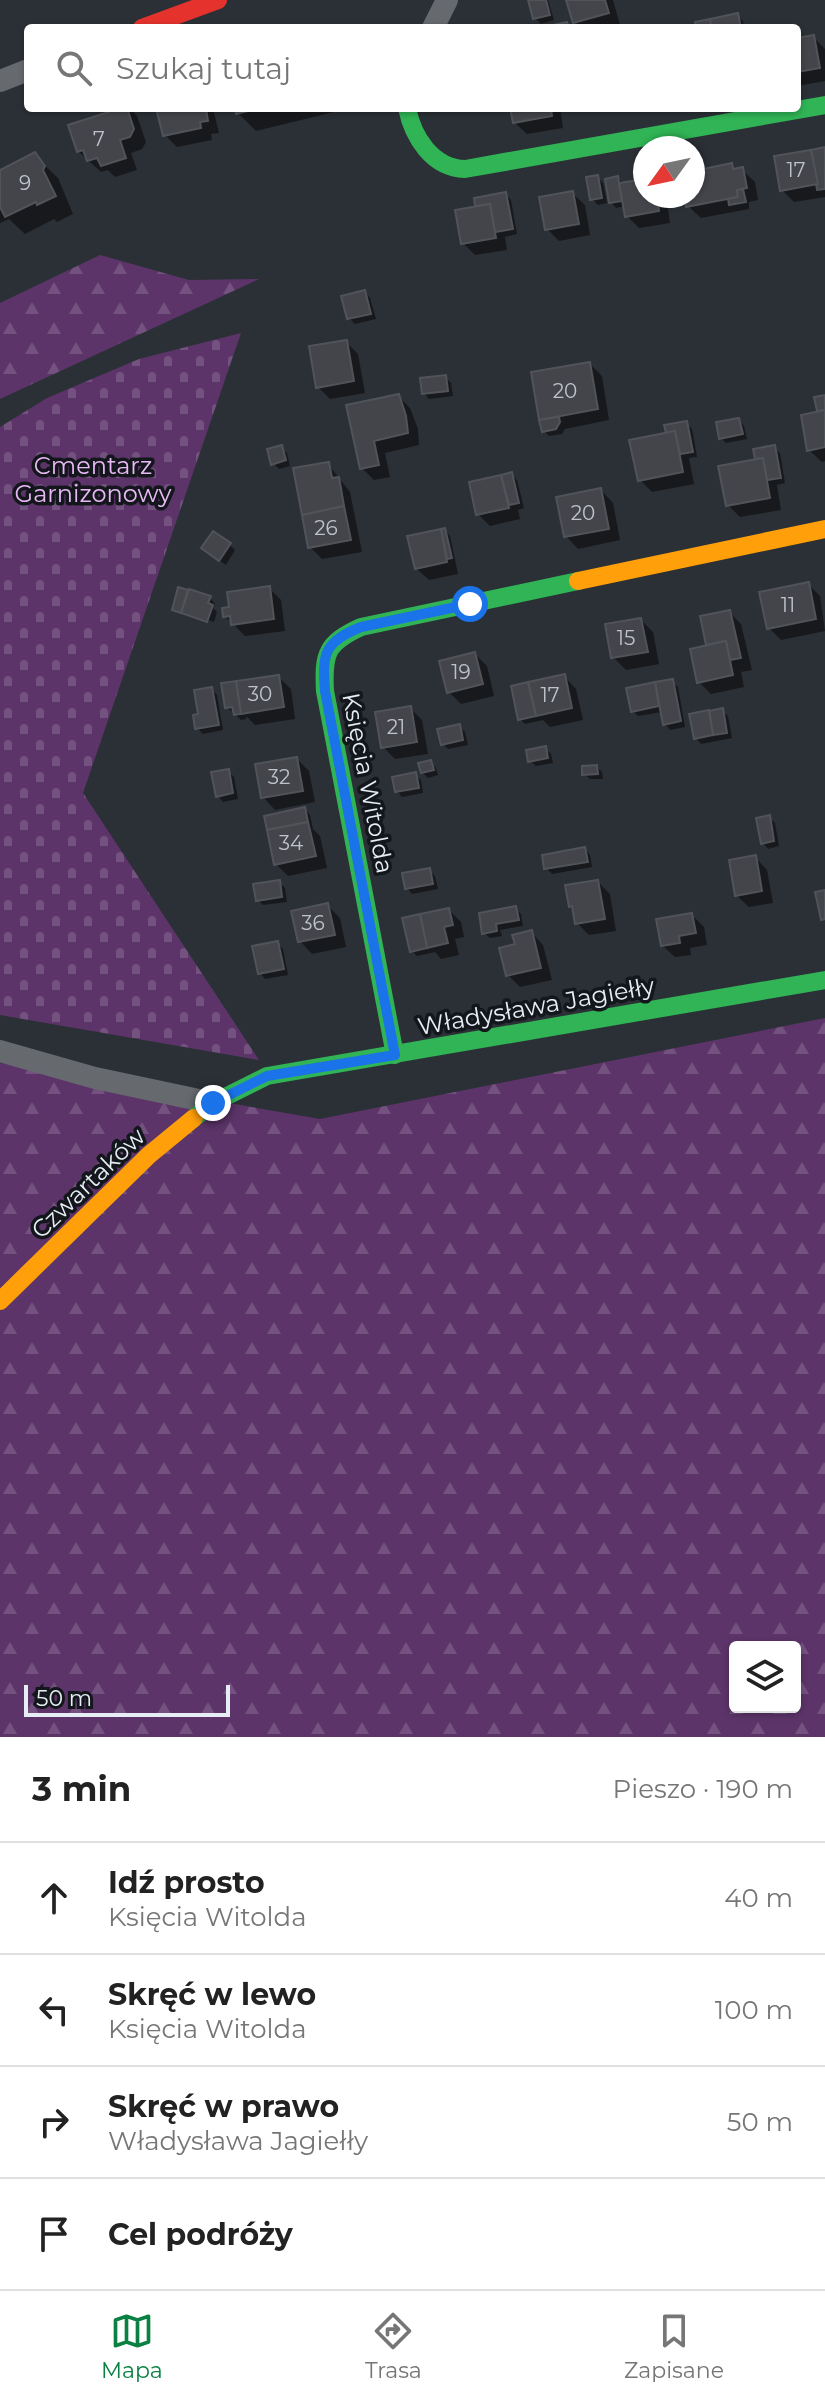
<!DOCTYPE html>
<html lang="pl">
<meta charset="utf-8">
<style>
body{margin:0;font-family:Montserrat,sans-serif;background:#f6f6f6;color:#222}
.controls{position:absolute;right:24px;bottom:24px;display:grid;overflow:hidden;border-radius:8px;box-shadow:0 2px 6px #0004}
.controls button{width:72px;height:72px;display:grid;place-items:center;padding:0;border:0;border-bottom:2px solid #e0e0e0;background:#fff;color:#222;font:40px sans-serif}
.compass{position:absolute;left:633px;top:136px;width:72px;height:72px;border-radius:50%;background:#fff;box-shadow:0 2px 6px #0004;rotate:237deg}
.scale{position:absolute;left:24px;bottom:20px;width:206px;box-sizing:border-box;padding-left:8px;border:4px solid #e7edf5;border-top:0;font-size:22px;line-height:28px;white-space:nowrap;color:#e7edf5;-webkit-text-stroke:6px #13171c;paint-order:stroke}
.stop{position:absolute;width:24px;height:24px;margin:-18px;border:6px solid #1a73e8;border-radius:50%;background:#fff}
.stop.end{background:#1a73e8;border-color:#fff;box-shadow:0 2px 8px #0008}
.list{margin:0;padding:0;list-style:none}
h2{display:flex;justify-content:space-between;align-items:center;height:104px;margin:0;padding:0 32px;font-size:34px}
h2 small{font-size:26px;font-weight:400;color:#767676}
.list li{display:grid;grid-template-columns:52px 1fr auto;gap:24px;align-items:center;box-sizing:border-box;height:112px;padding:0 32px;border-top:2px solid #e0e0e0}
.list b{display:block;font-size:30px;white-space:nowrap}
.list p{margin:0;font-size:26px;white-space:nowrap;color:#767676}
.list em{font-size:26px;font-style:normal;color:#767676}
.icon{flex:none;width:44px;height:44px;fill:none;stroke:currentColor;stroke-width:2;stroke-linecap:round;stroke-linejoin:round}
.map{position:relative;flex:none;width:825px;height:1737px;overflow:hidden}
.search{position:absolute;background:#fff;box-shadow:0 2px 6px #0004;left:24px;right:24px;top:24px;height:88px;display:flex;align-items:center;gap:20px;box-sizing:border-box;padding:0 28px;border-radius:8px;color:#767676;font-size:30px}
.sheet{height:552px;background:#fff}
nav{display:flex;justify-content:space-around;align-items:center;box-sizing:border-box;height:112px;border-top:2px solid #e0e0e0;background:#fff;font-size:22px;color:#767676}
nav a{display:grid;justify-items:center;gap:4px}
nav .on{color:#0b8043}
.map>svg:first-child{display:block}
.forest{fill:url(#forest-firs);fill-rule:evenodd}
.cemetery{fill:url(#cemetery-stones)}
.shadow{fill:#0007}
.building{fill:#44454b;stroke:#505358;stroke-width:2}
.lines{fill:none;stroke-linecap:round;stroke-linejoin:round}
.street{stroke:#666a6f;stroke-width:22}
.fast{stroke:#30b455;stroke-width:18}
.slow{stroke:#ff9f0a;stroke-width:18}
.jam{stroke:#e5322d;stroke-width:18}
.route{stroke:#1a73e8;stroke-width:10}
.labels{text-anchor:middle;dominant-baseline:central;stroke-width:7;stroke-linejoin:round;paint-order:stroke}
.number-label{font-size:20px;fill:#bec3ca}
.park-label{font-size:24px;fill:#e8b9f5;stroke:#13171c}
.street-label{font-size:24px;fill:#e7edf5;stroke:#13171c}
</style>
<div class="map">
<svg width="825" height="1737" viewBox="0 0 825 1737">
<defs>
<pattern id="forest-firs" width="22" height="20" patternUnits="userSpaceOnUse" patternTransform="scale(2)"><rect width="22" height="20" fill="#5c3469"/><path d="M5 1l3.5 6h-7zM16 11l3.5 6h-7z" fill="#73527f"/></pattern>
<pattern id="cemetery-stones" width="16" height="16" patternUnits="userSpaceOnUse" patternTransform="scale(2)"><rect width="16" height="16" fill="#5c3469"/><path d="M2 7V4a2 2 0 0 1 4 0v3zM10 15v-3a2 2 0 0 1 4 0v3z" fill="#73527f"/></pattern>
</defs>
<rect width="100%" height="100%" fill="#2b3036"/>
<g class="forest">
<path d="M100,255L189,280L259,279L0,399V303Z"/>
<path d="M825,1018V1737H0V1063L320,1119ZM735,1647H795V1707H735Z"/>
</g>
<path class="cemetery" d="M241,333L83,793L259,1060L0,1015V427L47,398L139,359Z"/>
<g class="shadow">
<path d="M530,0H548L554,20L541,24L535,18Z"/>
<path d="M568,0H613L620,25L608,28H581L575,22Z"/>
<path d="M737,16L743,21L744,28H687V26Z"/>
<path d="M813,37L825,49V81L797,86V40Z"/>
<path d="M111,108H129L137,116L146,142L142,149L131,153L137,170L115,177L108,170L101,172L78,151L111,114Z"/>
<path d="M158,108H213L219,133L211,134L212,140L177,147L165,135Z"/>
<path d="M237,108H337L338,111L256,131L238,113Z"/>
<path d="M512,108H560L563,128L527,134L514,122Z"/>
<path d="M825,149V197L794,202L782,190Z"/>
<path d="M34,155L58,178L73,214L57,222L54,219L25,234L9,219L0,223V172Z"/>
<path d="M731,165L736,171L742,170L755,182L758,200L749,202V209L701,218L688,206L686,196H693V173Z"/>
<path d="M597,177L603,183L607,203L598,205L592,199Z"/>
<path d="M618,178L624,184L645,181V196H666L670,223L639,228L627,216L625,206L616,208L611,202Z"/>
<path d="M572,193L585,205L590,235L559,241L547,229Z"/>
<path d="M506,194L511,200L517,234L505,237L507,250L475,255L463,243L480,208L477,206Z"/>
<path d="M365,292L370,298L376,319L355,324L349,318Z"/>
<path d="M346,342L358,354L365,393L330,399L318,387Z"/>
<path d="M590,364L602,376L609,420L565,429L562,434L549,436L544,431L533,374Z"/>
<path d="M446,378L451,383L453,396L429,399L424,393Z"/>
<path d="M398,396L410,408L418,429L419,445L385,453L390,477L374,480L362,468L349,407Z"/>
<path d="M825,397V461L822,462L809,450L821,413L819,410Z"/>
<path d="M739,420L744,426L747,439L726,443L721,438Z"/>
<path d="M686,423L692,429L697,457L689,458L694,484L652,492L640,480L670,434Z"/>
<path d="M281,447L287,453L290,466L279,469L273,463Z"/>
<path d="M774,448L780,453L785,483L777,485L781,510L740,517L728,505L759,460L757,458Z"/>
<path d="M328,464L350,492L362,552L322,559L310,547Z"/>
<path d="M512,474L517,480L524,508L518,510L520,519L490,526L478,514L471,484Z"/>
<path d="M601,490L613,503L620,540L578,549L566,536Z"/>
<path d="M445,530L450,536L458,574L429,580L416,568L410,537Z"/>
<path d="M230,545L235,550L226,565L209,554Z"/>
<path d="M808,584L820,596L825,631L781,640L769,628Z"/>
<path d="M269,588L281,600L285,631L245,636L225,616Z"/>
<path d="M179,590L210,598L215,604L213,608L217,612L214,622L178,610V613L174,610Z"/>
<path d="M729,612L741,624L752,670L741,672L744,687L711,694L699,682L709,647L702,618Z"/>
<path d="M641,620L653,632L659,664L626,670L613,657Z"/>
<path d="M475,654L487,666L494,696L461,704L449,692Z"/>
<path d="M564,676L576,689L583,720L550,727L543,720L525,724L520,719Z"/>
<path d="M278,677L291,689L295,719L255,725L246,716V719L241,720L227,707Z"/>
<path d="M672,682L678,687L685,727L670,730L665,724L662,712L638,716L633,711L629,690Z"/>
<path d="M211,689L217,695L223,730L203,734L197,728Z"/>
<path d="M410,708L422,720L428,754L395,759L383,747Z"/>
<path d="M722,711L728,716L732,738L701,744L696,738Z"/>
<path d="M459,726L465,732L468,745L448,749L443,744Z"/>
<path d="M545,748L551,754L553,763L536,766L530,761Z"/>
<path d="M297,759L309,771L315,802L275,810L263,797Z"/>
<path d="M430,762L436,768L438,775L428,778L422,772Z"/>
<path d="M597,767L602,772L603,779H590L584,774Z"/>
<path d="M228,771L234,777L238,799L223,802L218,796Z"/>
<path d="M415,775L421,780L423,793L402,797L397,791Z"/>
<path d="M305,809L310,815L313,829L320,836L327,868L288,876L276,864Z"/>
<path d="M769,818L775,823L779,846L768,849L763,843Z"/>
<path d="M585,849L590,855L592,867L552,874L546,868Z"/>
<path d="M755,857L767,870L773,903L749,907L736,895Z"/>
<path d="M429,870L435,876L438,889L412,894L407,888Z"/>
<path d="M279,882L285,888L287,902L263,905L258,900Z"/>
<path d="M598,882L610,894L616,931L589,935L577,923L575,910L570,906Z"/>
<path d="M328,906L340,918L346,947L312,954L300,941Z"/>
<path d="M515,908L521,914L523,926L500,930L502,936L490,938L484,933Z"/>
<path d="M449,910L461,922L464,937L455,939L459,955L441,959L435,952L417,956L412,951Z"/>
<path d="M692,915L704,927L707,945L690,948L691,955L675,957L662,945Z"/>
<path d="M531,932L543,945L552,980L520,987L508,975L517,945Z"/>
<path d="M277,943L283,949L288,975L265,979L260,973Z"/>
</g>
<g class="building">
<path d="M528,0H546L550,15L533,19Z"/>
<path d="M566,0H605L609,13L573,23Z"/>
<path d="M738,13L741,28H711L710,19Z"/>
<path d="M710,19L711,28H696L695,22Z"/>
<path d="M567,22L569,28H554L553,25Z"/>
<path d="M814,35L820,68L797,72V38Z"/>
<path d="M107,108H127L134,129L130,137L120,140L126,158L101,166L97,158L87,161L83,150L77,152L68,125L109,112Z"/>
<path d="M156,108H206L208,121L200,122L201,128L163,136Z"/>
<path d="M235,108H260L236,114Z"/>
<path d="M510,108H551L552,116L513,123Z"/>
<path d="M825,147V189L817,190L811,150Z"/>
<path d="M811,150L818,184L780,191L774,156Z"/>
<path d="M35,152L45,166L43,170L56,196L37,205L36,202L5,217L0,207V170Z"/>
<path d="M732,163L733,169L743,167L747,188L737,190L738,197L686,207L684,196H693V171Z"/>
<path d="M598,175L602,198L590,200L586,177Z"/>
<path d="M618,176L622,201L609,203L605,179Z"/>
<path d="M645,179V196H657L659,211L625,217L619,183Z"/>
<path d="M743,189L746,202L729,205L728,199L738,197L737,190Z"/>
<path d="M573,191L579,224L545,230L539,197Z"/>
<path d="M506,192L513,229L495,232L490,204L475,206L474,198Z"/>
<path d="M490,204L496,238L461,244L455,210Z"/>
<path d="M365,290L371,314L347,319L341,296Z"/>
<path d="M347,340L354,381L316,388L309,346Z"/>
<path d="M590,362L598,409L539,420L531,372Z"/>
<path d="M446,375L448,391L422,394L420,378Z"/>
<path d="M399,394L406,416L408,433L374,441L379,465L360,469L346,405Z"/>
<path d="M825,395V410L817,411L814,397Z"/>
<path d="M825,410V447L807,451L801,415Z"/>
<path d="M559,417L560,422L556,429L542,432L539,420Z"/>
<path d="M739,418L743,434L719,439L716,422Z"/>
<path d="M687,421L693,452L680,454L675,431L666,433L664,425Z"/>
<path d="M675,431L683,472L638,481L629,440Z"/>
<path d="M282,445L286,460L271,465L267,449Z"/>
<path d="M775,445L781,478L767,480L763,458L755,459L753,449Z"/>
<path d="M763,458L770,498L726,506L718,466Z"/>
<path d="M329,462L332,478L339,477L344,506L302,515L293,468Z"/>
<path d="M512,472L519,503L509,505L501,475Z"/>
<path d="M501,475L509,508L476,515L469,482Z"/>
<path d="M601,488L609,529L564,537L556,497Z"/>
<path d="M344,506L351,540L308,548L302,515Z"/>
<path d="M445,528L452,558L447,559L441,529Z"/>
<path d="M441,529L447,562L415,569L407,536Z"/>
<path d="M213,531L231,543L219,561L201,548Z"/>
<path d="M809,582L816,619L767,629L759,592Z"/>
<path d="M270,586L274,619L231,625L230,616L223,617L222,608L229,607L227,592Z"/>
<path d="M178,587L188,590L181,613L172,610Z"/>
<path d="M189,589L211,596L208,603L213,605L207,622L181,613Z"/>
<path d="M730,610L741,658L730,660L726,641L706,645L700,616Z"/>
<path d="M641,618L648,652L611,658L605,624Z"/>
<path d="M726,641L733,675L697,683L690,649Z"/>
<path d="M475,652L483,684L447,693L439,661Z"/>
<path d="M565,674L572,708L536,716L528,682Z"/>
<path d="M279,675L284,707L241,714L236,681Z"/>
<path d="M673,679L681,721L663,725L655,682Z"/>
<path d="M236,681L241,714L234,715L232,707L225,708L221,683Z"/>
<path d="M528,682L536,716L518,720L511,686Z"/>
<path d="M655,682L659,706L631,712L626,688Z"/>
<path d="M212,687L219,725L195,729L193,715L198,714L194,690Z"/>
<path d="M411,706L417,742L381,748L375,712Z"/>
<path d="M723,708L727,733L713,735L709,711Z"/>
<path d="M709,710L713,735L694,739L689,714Z"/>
<path d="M460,724L463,740L441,745L437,729Z"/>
<path d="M546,746L548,758L528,762L526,750Z"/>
<path d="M297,757L303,791L261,798L255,764Z"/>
<path d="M431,760L434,770L421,773L418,763Z"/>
<path d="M597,765L598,774L582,775V766Z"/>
<path d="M229,769L233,793L216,797L211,772Z"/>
<path d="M416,772L419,788L395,792L392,777Z"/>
<path d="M305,807L308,822L267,830L264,816Z"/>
<path d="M770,815L774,841L761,844L756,818Z"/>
<path d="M308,822L316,856L274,865L267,830Z"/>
<path d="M585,847L588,862L544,869L542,855Z"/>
<path d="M756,855L762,891L735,896L729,860Z"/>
<path d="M430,868L433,884L405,889L402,873Z"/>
<path d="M280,880L282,897L256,901L253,884Z"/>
<path d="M598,880L605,919L575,924L572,906L569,907L565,885Z"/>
<path d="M825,890V919L821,920L815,892Z"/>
<path d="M328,903L335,935L298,942L291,911Z"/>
<path d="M516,906L519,920L496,924L497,931L482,934L479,913Z"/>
<path d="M449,908L453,925L444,927L448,943L427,948L420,914Z"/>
<path d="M692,913L696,933L679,936L680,943L661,946L656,919Z"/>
<path d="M420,914L427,948L410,952L402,918Z"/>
<path d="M532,930L541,968L506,976L499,948L515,944L512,935Z"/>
<path d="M278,941L284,969L258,974L252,946Z"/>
</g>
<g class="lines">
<g class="street">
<path d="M433,28L447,0"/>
<path d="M0,81L28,70"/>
<path d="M0,1051L95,1078L213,1103"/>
</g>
<g class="fast">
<path d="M407,108C413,137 432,168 465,169L825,105"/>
<path d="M395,1055L325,691C323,654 326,643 361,627L578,581"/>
<path d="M194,1118L213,1103L267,1076L825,980"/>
</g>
<g class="slow">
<path d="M578,581L825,529"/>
<path d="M0,1301L149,1155L194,1118"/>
</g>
<path class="jam" d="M142,28L218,0"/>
</g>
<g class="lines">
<path class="route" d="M213,1103L267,1076L395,1055L325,691C322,653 324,642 361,627L470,604"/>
</g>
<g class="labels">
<g class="number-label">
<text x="99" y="139">7</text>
<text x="796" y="170">17</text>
<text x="25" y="183">9</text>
<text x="565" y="391">20</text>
<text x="583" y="513">20</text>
<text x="326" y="528">26</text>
<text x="788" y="605">11</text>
<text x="626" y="638">15</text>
<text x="461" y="672">19</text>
<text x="260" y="694">30</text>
<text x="550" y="695">17</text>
<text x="396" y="727">21</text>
<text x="279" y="777">32</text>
<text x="291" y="843">34</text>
<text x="313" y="923">36</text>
</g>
<g class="park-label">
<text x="93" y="465">Cmentarz<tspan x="93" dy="28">Garnizonowy</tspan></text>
</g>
<g class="street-label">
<text transform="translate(368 783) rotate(79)">Księcia Witolda</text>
<text transform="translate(536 1006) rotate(-10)">Władysława Jagiełły</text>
<text transform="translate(88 1183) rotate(-44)">Czwartaków</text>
</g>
</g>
</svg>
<div class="controls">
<button><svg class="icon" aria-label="layers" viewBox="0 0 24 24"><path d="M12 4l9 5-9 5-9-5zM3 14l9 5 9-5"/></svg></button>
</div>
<svg class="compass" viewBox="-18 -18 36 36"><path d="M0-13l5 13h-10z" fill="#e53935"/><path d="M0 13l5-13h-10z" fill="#767676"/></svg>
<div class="scale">50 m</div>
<div class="stop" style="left:470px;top:604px"></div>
<div class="stop end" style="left:213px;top:1103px"></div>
<div class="search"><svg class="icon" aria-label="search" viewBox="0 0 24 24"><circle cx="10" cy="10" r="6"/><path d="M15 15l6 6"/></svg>Szukaj tutaj</div>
</div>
<section class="sheet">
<h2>3 min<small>Pieszo · 190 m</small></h2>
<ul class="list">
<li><svg class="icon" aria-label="ahead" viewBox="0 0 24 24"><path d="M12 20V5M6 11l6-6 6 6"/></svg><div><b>Idź prosto</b><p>Księcia Witolda</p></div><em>40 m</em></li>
<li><svg class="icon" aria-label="left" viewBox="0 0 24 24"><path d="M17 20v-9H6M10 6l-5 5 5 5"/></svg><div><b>Skręć w lewo</b><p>Księcia Witolda</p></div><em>100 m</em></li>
<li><svg class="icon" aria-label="right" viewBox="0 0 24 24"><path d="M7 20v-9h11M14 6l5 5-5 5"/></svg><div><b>Skręć w prawo</b><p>Władysława Jagiełły</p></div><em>50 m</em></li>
<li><svg class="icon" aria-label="arrive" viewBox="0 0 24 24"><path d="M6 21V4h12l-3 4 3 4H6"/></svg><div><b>Cel podróży</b></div></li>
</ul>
</section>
<nav>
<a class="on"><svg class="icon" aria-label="map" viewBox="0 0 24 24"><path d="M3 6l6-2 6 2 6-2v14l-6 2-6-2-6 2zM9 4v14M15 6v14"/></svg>Mapa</a>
<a><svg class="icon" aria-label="directions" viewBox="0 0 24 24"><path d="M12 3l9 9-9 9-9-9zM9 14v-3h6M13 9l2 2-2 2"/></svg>Trasa</a>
<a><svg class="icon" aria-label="saved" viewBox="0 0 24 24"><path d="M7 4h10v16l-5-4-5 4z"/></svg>Zapisane</a>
</nav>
